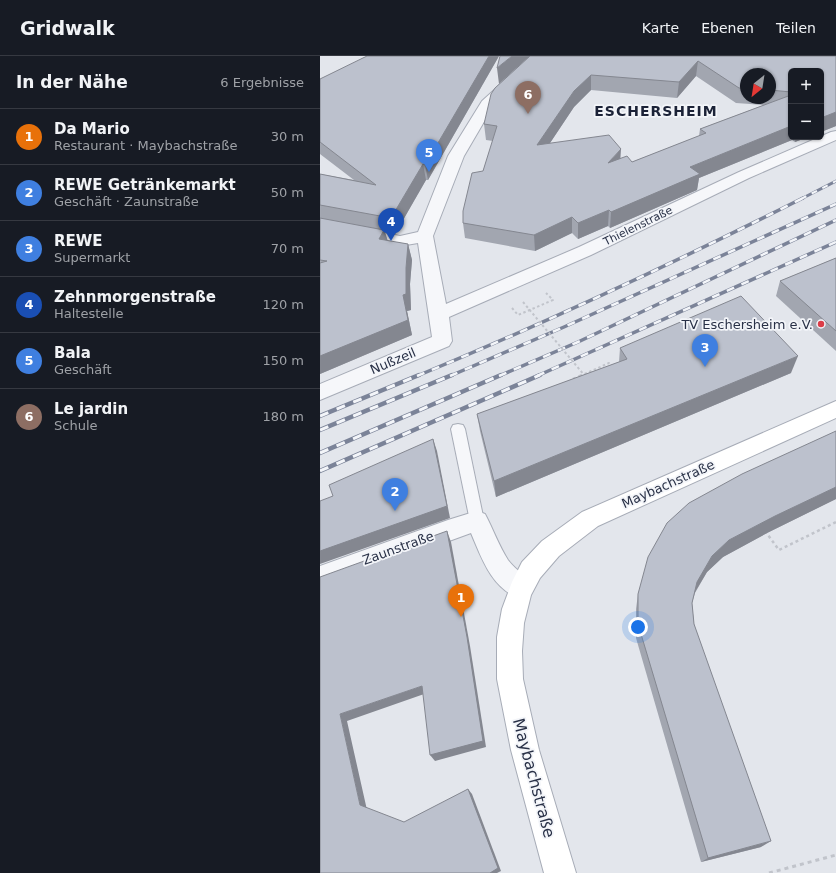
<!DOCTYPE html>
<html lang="de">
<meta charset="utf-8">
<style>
body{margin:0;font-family:"DejaVu Sans",sans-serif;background:#20242c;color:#f1f3f6}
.controls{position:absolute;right:12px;top:12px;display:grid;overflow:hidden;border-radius:6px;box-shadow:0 1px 3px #0004}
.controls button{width:36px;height:36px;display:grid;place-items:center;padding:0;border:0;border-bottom:1px solid #363941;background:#171b24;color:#f1f3f6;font:20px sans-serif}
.compass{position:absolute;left:420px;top:12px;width:36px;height:36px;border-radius:50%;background:#171b24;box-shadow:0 1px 3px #0004;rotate:210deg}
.you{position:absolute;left:318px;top:571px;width:14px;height:14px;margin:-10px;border:3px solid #fff;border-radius:50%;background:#1a73e8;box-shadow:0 0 0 6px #1a73e833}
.badge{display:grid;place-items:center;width:26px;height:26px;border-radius:50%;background:#7c3aed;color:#fff;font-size:13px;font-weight:700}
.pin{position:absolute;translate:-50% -33px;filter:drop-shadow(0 1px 2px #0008)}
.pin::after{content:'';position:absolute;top:21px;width:14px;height:12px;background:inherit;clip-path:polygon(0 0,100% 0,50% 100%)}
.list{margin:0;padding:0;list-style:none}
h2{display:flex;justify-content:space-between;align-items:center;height:52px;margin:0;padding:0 16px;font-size:17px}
h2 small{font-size:13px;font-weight:400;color:#9ea1a6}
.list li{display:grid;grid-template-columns:26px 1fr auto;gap:12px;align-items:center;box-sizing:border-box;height:56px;padding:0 16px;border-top:1px solid #363941}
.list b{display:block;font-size:15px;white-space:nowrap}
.list p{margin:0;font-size:13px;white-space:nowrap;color:#9ea1a6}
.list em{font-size:13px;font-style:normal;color:#9ea1a6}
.map{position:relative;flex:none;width:516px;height:817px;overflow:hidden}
header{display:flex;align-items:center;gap:24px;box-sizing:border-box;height:56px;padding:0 20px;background:#171b24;border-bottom:1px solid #363941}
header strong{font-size:19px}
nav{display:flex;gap:22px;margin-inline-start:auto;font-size:14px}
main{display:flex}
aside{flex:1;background:#171b24}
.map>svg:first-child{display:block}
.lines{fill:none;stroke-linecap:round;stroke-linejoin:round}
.lane-casing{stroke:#a7acb7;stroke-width:2}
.street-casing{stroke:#a7acb7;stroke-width:2}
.secondary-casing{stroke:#a7acb7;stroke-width:2}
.path-far2{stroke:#c1c4cb;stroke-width:2;stroke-dasharray:2.5 2.5;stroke-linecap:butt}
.path-far1{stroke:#c1c4cb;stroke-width:2.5;stroke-dasharray:3 3;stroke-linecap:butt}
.path{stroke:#c1c4cb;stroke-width:3;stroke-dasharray:4 4;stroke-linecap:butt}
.lane{fill:#f6f7fa;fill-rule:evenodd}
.street{fill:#f6f7fa;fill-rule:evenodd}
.secondary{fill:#fff;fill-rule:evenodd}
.rail-far2-casing{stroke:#7b8398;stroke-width:3}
.rail-far1-casing{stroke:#7b8398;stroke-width:3.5}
.rail-casing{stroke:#7b8398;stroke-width:4.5}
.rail-far2{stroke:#f3f5f9;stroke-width:2;stroke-dasharray:6;stroke-linecap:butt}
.rail-far1{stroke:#f3f5f9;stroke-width:2.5;stroke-dasharray:8;stroke-linecap:butt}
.rail{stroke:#f3f5f9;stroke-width:3;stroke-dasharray:9;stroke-linecap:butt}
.path-bridge{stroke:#c1c4cb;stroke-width:2;stroke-dasharray:2.5 2.5;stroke-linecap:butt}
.wall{fill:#a2a6b0;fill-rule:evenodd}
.shaded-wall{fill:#848790}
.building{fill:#bcc1cd;stroke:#848790}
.poi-dot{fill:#dc3d48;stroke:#f3f5f9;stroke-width:1.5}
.labels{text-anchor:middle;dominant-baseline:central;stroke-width:3.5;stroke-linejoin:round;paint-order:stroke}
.far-street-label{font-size:11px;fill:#293147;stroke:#f3f5f9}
.poi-label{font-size:13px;fill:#293147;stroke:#f3f5f9;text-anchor:end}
.street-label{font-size:13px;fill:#293147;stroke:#f3f5f9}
.far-district-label{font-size:14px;font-weight:bold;letter-spacing:1px;fill:#1b2237;stroke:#f3f5f9}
.near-street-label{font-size:16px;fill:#293147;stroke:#f3f5f9}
</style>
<header>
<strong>Gridwalk</strong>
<nav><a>Karte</a><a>Ebenen</a><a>Teilen</a></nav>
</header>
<main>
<aside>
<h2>In der Nähe<small>6 Ergebnisse</small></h2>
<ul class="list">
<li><span class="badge" style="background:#e8710a">1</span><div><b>Da Mario</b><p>Restaurant · Maybachstraße</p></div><em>30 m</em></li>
<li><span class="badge" style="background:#3f7fe0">2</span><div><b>REWE Getränkemarkt</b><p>Geschäft · Zaunstraße</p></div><em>50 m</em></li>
<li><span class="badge" style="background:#3f7fe0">3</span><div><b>REWE</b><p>Supermarkt</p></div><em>70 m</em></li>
<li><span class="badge" style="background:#1a4fb4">4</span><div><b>Zehnmorgenstraße</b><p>Haltestelle</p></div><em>120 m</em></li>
<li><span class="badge" style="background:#3f7fe0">5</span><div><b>Bala</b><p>Geschäft</p></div><em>150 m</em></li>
<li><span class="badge" style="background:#8d6e63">6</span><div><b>Le jardin</b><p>Schule</p></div><em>180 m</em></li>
</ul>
</aside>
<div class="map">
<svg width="516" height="817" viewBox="0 0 516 817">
<rect width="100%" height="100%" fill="#e3e6ec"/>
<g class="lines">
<g class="lane-casing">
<path id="lane" d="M138,368L143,369L145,373L164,465L162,470L157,471L152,470L150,465L131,373L133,369Z"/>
</g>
<g class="street-casing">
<g id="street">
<path d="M212,0H226L175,47L144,100L113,180L126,248L259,191L419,116L511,76L516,75V84L429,122L271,199L129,261L132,285L129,290L0,344V328L112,281L98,187L80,190L0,175V165L80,180L98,176L128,100L162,45Z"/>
<path d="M157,455L165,458C173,473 179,490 188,504C196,515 208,520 213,532L210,540L201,543C172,533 162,503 151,477L0,532V510L128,464Z"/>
</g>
</g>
<g class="secondary-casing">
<path id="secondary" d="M516,345V362L278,470L239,500L220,522L211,539L204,567L202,595L203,623L219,694L256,817H224L191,694L177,623V581L182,553L192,526L202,506L222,485L262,456Z"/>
</g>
<g class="path-far2">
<path d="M192,252L198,259L233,244L226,237"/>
<path d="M260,320L289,307L292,311"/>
</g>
<g class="path-far1">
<path d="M253,323L262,319"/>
<path d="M445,475L459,494L516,466"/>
</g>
<path class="path" d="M449,817L516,799"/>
<use href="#lane" class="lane"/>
<use href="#street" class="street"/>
<use href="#secondary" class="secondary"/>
<g class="rail-far2-casing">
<path id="rail-far2" d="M481,143L516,125"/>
</g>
<g class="rail-far1-casing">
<g id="rail-far1">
<path d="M97,320C228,266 356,206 483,142"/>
<path d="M130,320L244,271L516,148"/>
<path d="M179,320L258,286L516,164"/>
<path d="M217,320L516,186"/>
</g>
</g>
<g class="rail-casing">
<g id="rail">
<path d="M0,360L99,319"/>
<path d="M0,374L132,319"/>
<path d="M0,397L181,319"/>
<path d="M0,415L220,319"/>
</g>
</g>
<use href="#rail-far2" class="rail-far2"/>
<use href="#rail-far1" class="rail-far1"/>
<use href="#rail" class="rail"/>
<path class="path-bridge" d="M203,246L265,320"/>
</g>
<g class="wall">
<path d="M179,0L108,124H106L75,178L65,176L68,185L88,188L92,204L90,228L91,254L87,255L92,279L0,318V118L34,124L0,98V23Z"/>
<path d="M210,0H516V70L501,76L471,15V81H488L475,86L472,84L379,122L377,134L290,172L288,170L258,183L252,177L215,195L145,182L143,167L163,115L173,85L166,84L164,68ZM426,18H450V42H426ZM376,20L416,47L444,49L380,73L379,80L312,106L230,87L254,51L271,34L357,42Z"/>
<path d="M516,202V295L456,240L460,225Z"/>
<path d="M300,292L471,317L176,441L160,375L157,358L299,306Z"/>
<path d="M516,375V443L447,477L403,501L387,516L375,537L372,547L374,568L441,791L381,806L316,582V553L318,538Z"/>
</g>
<g class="shaded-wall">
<path d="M169,0H179L108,124L105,109Z"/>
<path d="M192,0H210L179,28L177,12Z"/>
<path d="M378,5L376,20L357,42L359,26Z"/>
<path d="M271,19V34L254,51L218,105L217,89L254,35Z"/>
<path d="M516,56V70L501,76V62Z"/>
<path d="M471,70V81H473L472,84L379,122L377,134L290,172L291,156L370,111Z"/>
<path d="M476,81H488L475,86Z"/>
<path d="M301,93L300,109L288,107Z"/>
<path d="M103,108L106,124L75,178L71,162Z"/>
<path d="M289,154L288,170L258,183V167Z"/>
<path d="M252,161V177L215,195L214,179Z"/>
<path d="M64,174L69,189L59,183Z"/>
<path d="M88,188L92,204L90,228L91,254L87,255L92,279L0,318V300L83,239Z"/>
<path d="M478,300L471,317L176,441L174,425Z"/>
<path d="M113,383L117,395L130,462L0,508V495Z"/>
<path d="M516,431V443L447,477L403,501L387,516L372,541L377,526L392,500L409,484L455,460Z"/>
<path d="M127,475L131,486L150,590L166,691L115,705L110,699Z"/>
<path d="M102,630L107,637L27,665L47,754L40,749L20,658Z"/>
<path d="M148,733L152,738L181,815L177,817H170Z"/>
<path d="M451,785L441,791L381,806L388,802Z"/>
</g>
<g class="building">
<path d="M47,0H169L105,109L103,108L71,162L0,149V118L56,129L0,86V23Z"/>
<path d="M180,0H192L177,12Z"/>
<path d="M210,0H516V56L501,62V15H471V36L450,34V18H426V32H419L378,5L359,26L271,19L254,35L217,89L289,79L301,93L288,107L307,100L312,106L386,77L380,73L471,39V70L370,111L380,118L368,123L291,156L289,154L258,167L252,161L214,179L143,167V155L152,117L163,115L177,70L164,68L171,38L175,32Z"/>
<path d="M0,162L64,174L59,183L88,188L86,212V238L83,239L88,264L0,300V207L7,205L0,204Z"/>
<path d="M516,202V275L460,225Z"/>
<path d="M421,240L478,300L174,425L157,358L307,303L300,292Z"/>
<path d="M516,375V431L455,460L409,484L392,500L377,526L372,547L374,568L451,785L388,802L318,568V538L328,501L347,467L369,447L422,418Z"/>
<path d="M113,383L127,450L0,495V445L13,440L9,429Z"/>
<path d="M127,475L147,581L163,685L110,699L102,630L20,658L40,749L84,766L148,733L178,812L170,817H0V521Z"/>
</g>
<circle class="poi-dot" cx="501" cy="268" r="4"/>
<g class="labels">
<g class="far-street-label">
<text transform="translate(318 170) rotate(-26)">Thielenstraße</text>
</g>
<g class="poi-label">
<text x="493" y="268">TV Eschersheim e.V.</text>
</g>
<g class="street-label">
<text transform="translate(73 305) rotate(-23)">Nußzeil</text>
<text transform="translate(348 428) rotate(-24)">Maybachstraße</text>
<text transform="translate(78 492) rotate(-20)">Zaunstraße</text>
</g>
<g class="far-district-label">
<text x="336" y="55">ESCHERSHEIM</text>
</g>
<g class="near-street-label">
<text transform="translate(214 722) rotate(75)">Maybachstraße</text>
</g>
</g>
</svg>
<div class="controls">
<button>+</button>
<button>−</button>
</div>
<svg class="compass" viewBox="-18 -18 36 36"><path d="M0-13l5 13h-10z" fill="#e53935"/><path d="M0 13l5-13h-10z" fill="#9ea1a6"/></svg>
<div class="you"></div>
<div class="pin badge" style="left:141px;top:561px;background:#e8710a">1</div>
<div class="pin badge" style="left:75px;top:455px;background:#3f7fe0">2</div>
<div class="pin badge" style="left:385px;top:311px;background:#3f7fe0">3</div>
<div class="pin badge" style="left:71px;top:185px;background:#1a4fb4">4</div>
<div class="pin badge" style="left:109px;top:116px;background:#3f7fe0">5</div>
<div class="pin badge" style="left:208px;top:58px;background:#8d6e63">6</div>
</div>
</main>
